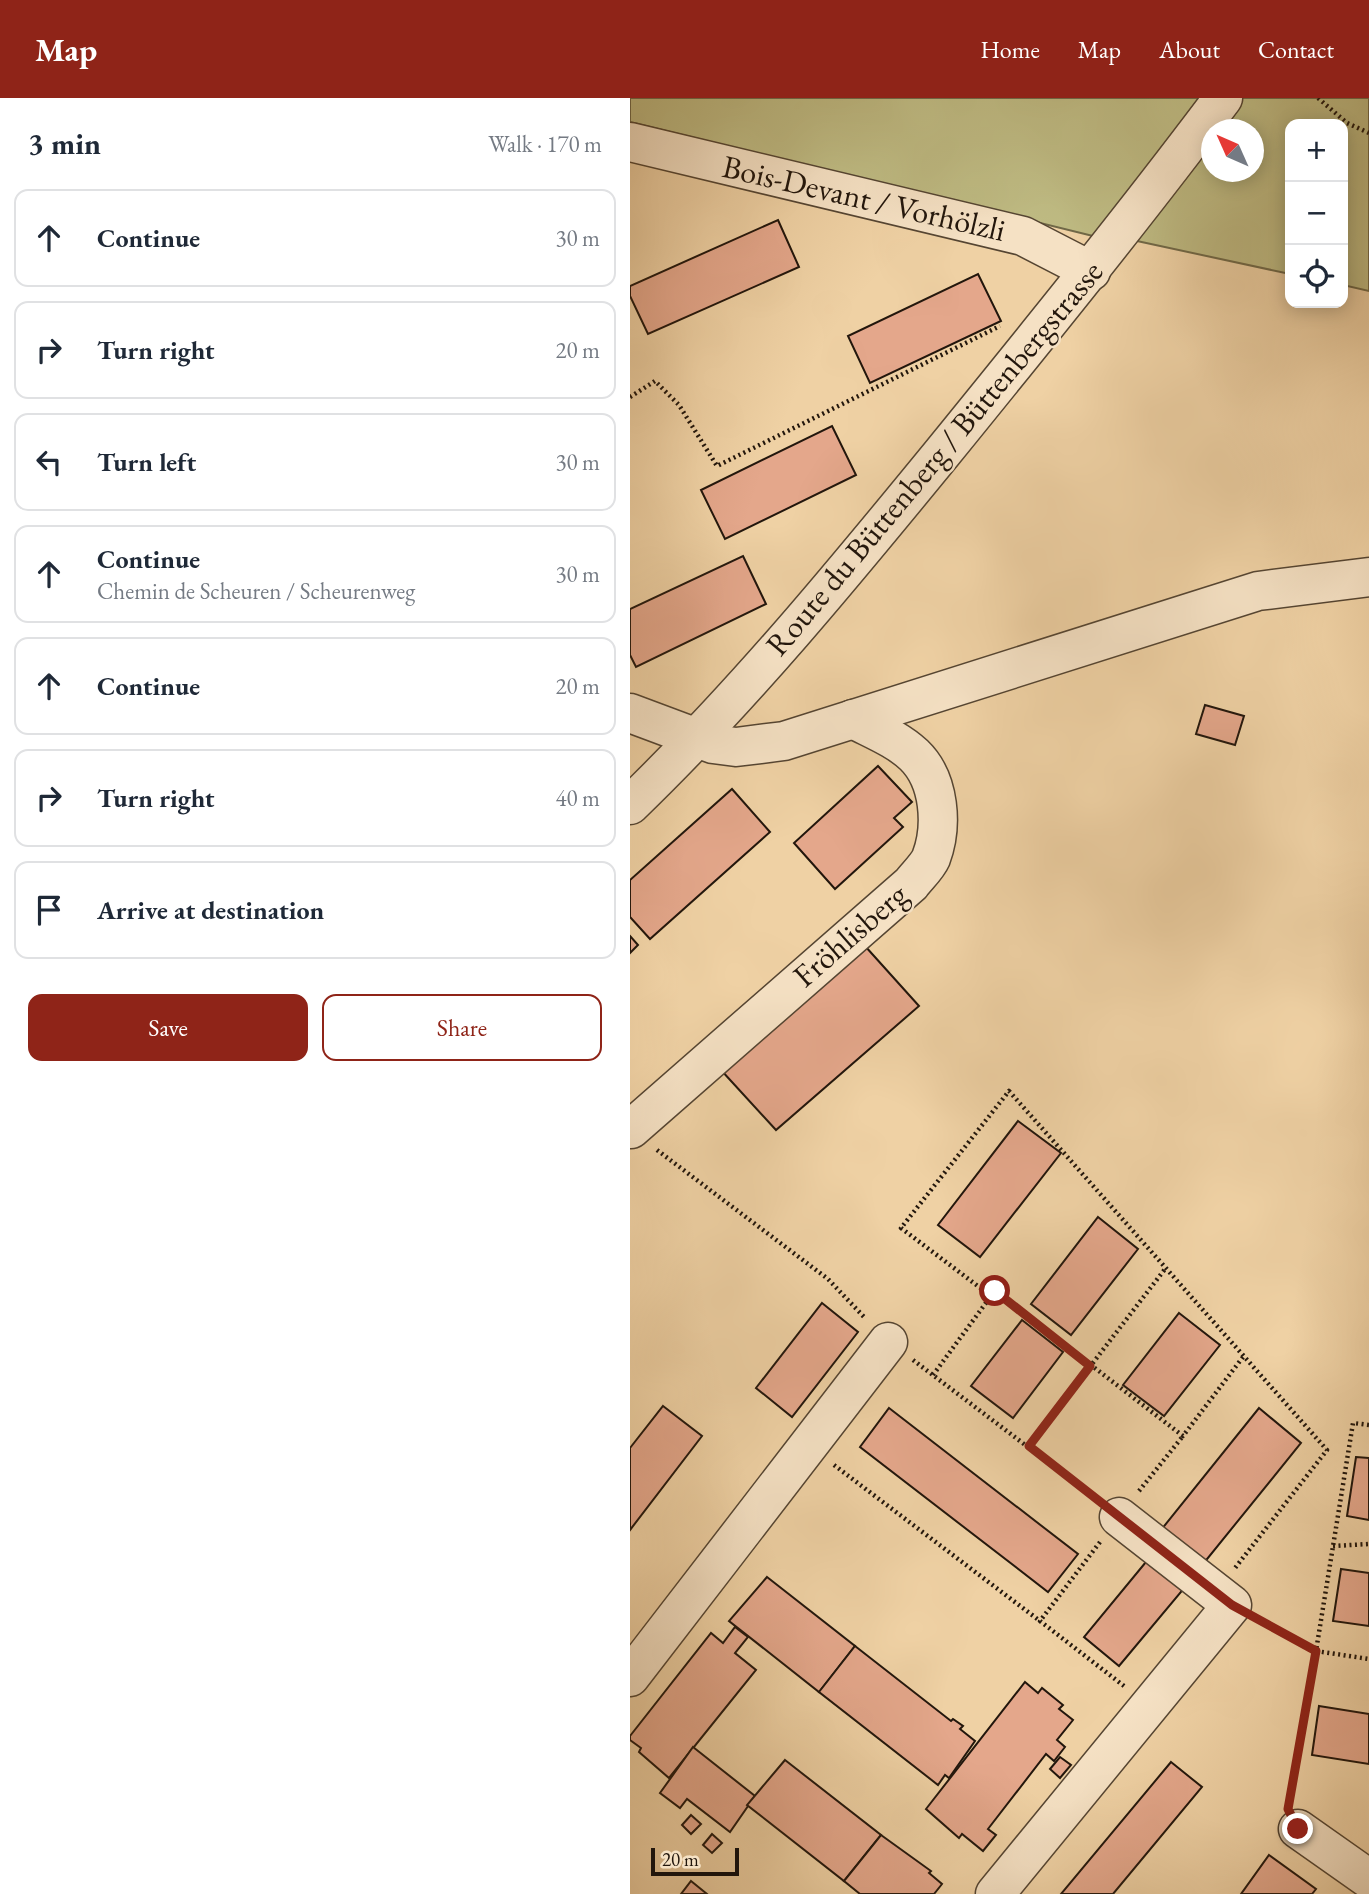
<!DOCTYPE html>
<meta charset="utf-8">
<style>
body{margin:0;font-family:"EB Garamond",serif;background:#f2f2f3;color:#1f2937}
.controls{position:absolute;right:21px;top:21px;display:grid;overflow:hidden;border-radius:14px;box-shadow:0 4px 18px #0003}
.controls button{width:63px;height:63px;display:grid;place-items:center;padding:0;border:0;border-bottom:2px solid #e0e1e3;background:#fff;color:#1f2937;font:35px sans-serif}
.compass{position:absolute;left:571px;top:21px;width:63px;height:63px;border-radius:50%;background:#fff;box-shadow:0 4px 18px #0003;rotate:315deg}
.scale{position:absolute;left:21px;bottom:18px;width:88px;box-sizing:border-box;padding-left:7px;border:4px solid #22160c;border-top:0;font-size:19px;line-height:24px;white-space:nowrap;color:#22160c;-webkit-text-stroke:5px #f5e1c4;paint-order:stroke}
.stop{position:absolute;width:21px;height:21px;margin:-16px;border:5px solid #8f2418;border-radius:50%;background:#fff}
.stop.end{background:#8f2418;border-color:#fff;box-shadow:0 2px 7px #0008}
.list{margin:0;padding:0;list-style:none}
h2{display:flex;justify-content:space-between;align-items:center;height:91px;margin:0;padding:0 28px;font-size:30px}
h2 small{font-size:23px;font-weight:400;color:#747a83}
.list li{display:grid;grid-template-columns:46px 1fr auto;gap:21px;align-items:center;box-sizing:border-box;height:98px;margin:0 14px 14px;padding:0 14px;border:2px solid #e0e1e3;border-radius:14px}
.list b{display:block;font-size:26px;white-space:nowrap}
.list p{margin:0;font-size:23px;white-space:nowrap;color:#747a83}
.list em{font-size:23px;font-style:normal;color:#747a83}
.actions{display:flex;gap:14px;padding:21px 28px}
.actions a{flex:1;padding:16px 0;border:2px solid #8f2418;border-radius:14px;text-align:center;font-size:24px;color:#8f2418}
.actions .main{background:#8f2418;color:#fff}
.icon{flex:none;width:38px;height:38px;fill:none;stroke:currentColor;stroke-width:2;stroke-linecap:round;stroke-linejoin:round}
.map{position:relative;flex:none;width:739px;height:1796px;overflow:hidden}
header{display:flex;align-items:center;gap:42px;box-sizing:border-box;height:98px;padding:0 35px;background:#8f2418;color:#fff}
header strong{font-size:33px}
nav{display:flex;gap:38px;margin-inline-start:auto;font-size:24px}
main{display:flex}
aside{flex:1;background:#fff}
.map>svg:first-child{display:block}
.green{fill:#beba82;stroke:#706847;stroke-width:2;fill-rule:evenodd}
.building{fill:#e4a78b;stroke:#22160c;stroke-width:2}
.lines{fill:none;stroke-linecap:round;stroke-linejoin:round}
.minor-casing{stroke:#554532;stroke-width:41}
.path{stroke:#22160c;stroke-width:4.5;stroke-dasharray:2 3.5;stroke-linecap:butt}
.minor{stroke:#f5e1c4;stroke-width:38}
.route{stroke:#8f2418;stroke-width:9}
.labels{text-anchor:middle;dominant-baseline:central;stroke-width:5;stroke-linejoin:round;paint-order:stroke}
.street-label{font-size:32px;fill:#22160c;stroke:#f5e1c4}
</style>
<header>
<strong>Map</strong>
<nav><a>Home</a><a>Map</a><a>About</a><a>Contact</a></nav>
</header>
<main>
<aside>
<h2>3 min<small>Walk · 170 m</small></h2>
<ul class="list">
<li><svg class="icon" aria-label="ahead" viewBox="0 0 24 24"><path d="M12 20V5M6 11l6-6 6 6"/></svg><div><b>Continue</b></div><em>30 m</em></li>
<li><svg class="icon" aria-label="right" viewBox="0 0 24 24"><path d="M7 20v-9h11M14 6l5 5-5 5"/></svg><div><b>Turn right</b></div><em>20 m</em></li>
<li><svg class="icon" aria-label="left" viewBox="0 0 24 24"><path d="M17 20v-9H6M10 6l-5 5 5 5"/></svg><div><b>Turn left</b></div><em>30 m</em></li>
<li><svg class="icon" aria-label="ahead" viewBox="0 0 24 24"><path d="M12 20V5M6 11l6-6 6 6"/></svg><div><b>Continue</b><p>Chemin de Scheuren / Scheurenweg</p></div><em>30 m</em></li>
<li><svg class="icon" aria-label="ahead" viewBox="0 0 24 24"><path d="M12 20V5M6 11l6-6 6 6"/></svg><div><b>Continue</b></div><em>20 m</em></li>
<li><svg class="icon" aria-label="right" viewBox="0 0 24 24"><path d="M7 20v-9h11M14 6l5 5-5 5"/></svg><div><b>Turn right</b></div><em>40 m</em></li>
<li><svg class="icon" aria-label="arrive" viewBox="0 0 24 24"><path d="M6 21V4h12l-3 4 3 4H6"/></svg><div><b>Arrive at destination</b></div></li>
</ul>
<div class="actions"><a class="main">Save</a><a>Share</a></div>
</aside>
<div class="map">
<svg width="739" height="1796" viewBox="0 0 739 1796">
<rect width="100%" height="100%" fill="#efd1a4"/>
<filter id="stains"><feTurbulence type="fractalNoise" baseFrequency=".00286" numOctaves="4"/><feColorMatrix values="0 0 0 0 .2 0 0 0 0 .09 0 0 0 0 .02 0 0 0 .5 -.17"/></filter>
<radialGradient id="worn" r=".72"><stop offset=".6" stop-color="#630" stop-opacity="0"/><stop offset="1" stop-color="#630" stop-opacity=".3"/></radialGradient>
<path class="green" d="M0,0H739V193L713,187V26H660V176L507,143L467,139L0,24ZM582,32H624V74H582Z"/>
<g class="building">
<path d="M148,122L169,169L18,236L0,198V188Z"/>
<path d="M348,176L371,223L240,285L218,238Z"/>
<path d="M202,328L226,377L95,441L71,392Z"/>
<path d="M113,458L136,506L6,569L0,557V511Z"/>
<path d="M575,607L614,618L605,647L566,636Z"/>
<path d="M248,668L282,704L264,720L273,729L205,791L164,745Z"/>
<path d="M102,691L140,734L20,841L0,819V782Z"/>
<path d="M0,838L8,847L0,855Z"/>
<path d="M235,848L289,908L146,1032L91,972Z"/>
<path d="M388,1023L431,1055L350,1159L308,1127Z"/>
<path d="M468,1119L508,1151L441,1237L401,1206Z"/>
<path d="M192,1205L228,1234L162,1319L126,1290Z"/>
<path d="M549,1215L590,1247L534,1318L493,1287Z"/>
<path d="M392,1222L433,1254L383,1320L341,1288Z"/>
<path d="M33,1308L72,1338L0,1432V1350Z"/>
<path d="M259,1310L448,1456L418,1494L230,1349Z"/>
<path d="M629,1310L671,1345L569,1471L527,1437Z"/>
<path d="M726,1359L739,1360V1422L717,1418Z"/>
<path d="M525,1453L561,1482L489,1568L454,1539Z"/>
<path d="M711,1471L739,1475V1528L703,1523Z"/>
<path d="M137,1479L225,1548L189,1594L99,1523Z"/>
<path d="M105,1529L118,1539L105,1555L126,1572L39,1680L9,1654L11,1650L0,1642V1638L81,1535L93,1545Z"/>
<path d="M225,1548L321,1623L323,1621L333,1628L330,1631L345,1643L319,1680L315,1677L308,1687L189,1594Z"/>
<path d="M395,1584L408,1595L412,1590L433,1607L429,1611L443,1622L427,1642L435,1649L424,1663L416,1656L358,1731L366,1737L353,1753L332,1736L329,1740L296,1711Z"/>
<path d="M689,1608L739,1616V1666L682,1657Z"/>
<path d="M63,1649L125,1698L100,1734L57,1701L50,1710L30,1695Z"/>
<path d="M430,1659L441,1667L430,1680L420,1671Z"/>
<path d="M155,1662L251,1737L214,1783L117,1707Z"/>
<path d="M541,1664L572,1689L483,1796H431Z"/>
<path d="M61,1717L71,1726L61,1736L52,1727Z"/>
<path d="M82,1736L92,1745L82,1755L73,1747Z"/>
<path d="M251,1737L301,1773L299,1775L312,1786L304,1796H230L214,1783Z"/>
<path d="M639,1757L686,1791L682,1796H611Z"/>
<path d="M61,1783L77,1796H51Z"/>
</g>
<g class="lines">
<g class="minor-casing">
<g id="minor">
<path d="M0,44L393,138L461,173"/>
<path d="M0,615L83,646L106,649L154,643L628,493L739,479"/>
<path d="M0,707C113,598 214,475 313,354C408,237 503,120 593,0"/>
<path d="M1,1031L281,786C287,778 297,769 301,760C313,728 310,682 284,657C267,641 244,632 223,621"/>
<path d="M0,1579L258,1244"/>
<path d="M668,1731L739,1781"/>
<path d="M365,1796L602,1507L489,1419"/>
</g>
</g>
<g class="path">
<path d="M688,0L717,25L739,35"/>
<path d="M0,299L25,283L49,307L87,368L370,228"/>
<path d="M27,1052L198,1181L235,1220"/>
<path d="M361,1198L365,1193L553,1338L613,1259"/>
<path d="M283,1262L464,1399"/>
<path d="M303,1277L361,1198L271,1130L379,993L697,1352L605,1470"/>
<path d="M739,1327L723,1325L686,1553L739,1561"/>
<path d="M399,1348L535,1171"/>
<path d="M204,1367L410,1523"/>
<path d="M509,1393L553,1338"/>
<path d="M470,1444L410,1523L494,1588"/>
<path d="M703,1448L739,1446"/>
<path d="M630,1522L686,1553L660,1701"/>
</g>
<use href="#minor" class="minor"/>
</g>
<g class="lines">
<path class="route" d="M365,1193L460,1268L399,1348L602,1507L686,1553L658,1711L668,1731"/>
</g>
<g class="labels">
<g class="street-label">
<text transform="translate(234 100) rotate(13)">Bois-Devant / Vorhölzli</text>
<text transform="translate(304 360) rotate(-50)">Route du Büttenberg / Büttenbergstrasse</text>
<text transform="translate(220 837) rotate(-41)">Fröhlisberg</text>
</g>
</g>
<rect width="100%" height="100%" filter="url(#stains)"/>
<rect width="100%" height="100%" fill="url(#worn)"/>
</svg>
<div class="controls">
<button>+</button>
<button>−</button>
<button><svg class="icon" aria-label="locate" viewBox="0 0 24 24"><circle cx="12" cy="12" r="6"/><path d="M12 2v4M12 18v4M2 12h4M18 12h4"/></svg></button>
</div>
<svg class="compass" viewBox="-18 -18 36 36"><path d="M0-13l5 13h-10z" fill="#e53935"/><path d="M0 13l5-13h-10z" fill="#747a83"/></svg>
<div class="scale">20 m</div>
<div class="stop" style="left:365px;top:1193px"></div>
<div class="stop end" style="left:668px;top:1731px"></div>
</div>
</main>
